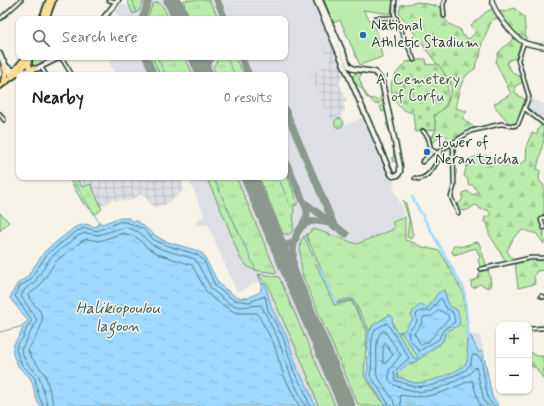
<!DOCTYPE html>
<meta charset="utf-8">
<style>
body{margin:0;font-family:Mynerve,sans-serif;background:#f2f2f2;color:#202124}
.controls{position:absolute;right:12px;bottom:12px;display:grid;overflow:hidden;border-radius:8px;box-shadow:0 1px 3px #0004}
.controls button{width:36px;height:36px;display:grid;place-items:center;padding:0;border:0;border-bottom:1px solid #e0e0e0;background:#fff;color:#202124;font:20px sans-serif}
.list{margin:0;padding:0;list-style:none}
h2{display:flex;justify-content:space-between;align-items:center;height:52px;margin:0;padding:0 16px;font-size:17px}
h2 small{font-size:13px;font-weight:400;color:#757577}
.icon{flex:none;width:22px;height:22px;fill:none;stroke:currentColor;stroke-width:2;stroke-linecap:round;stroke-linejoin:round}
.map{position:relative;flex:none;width:544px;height:406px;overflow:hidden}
.search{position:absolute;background:#fff;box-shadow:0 1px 3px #0004;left:16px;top:16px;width:272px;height:44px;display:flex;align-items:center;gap:10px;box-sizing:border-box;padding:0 14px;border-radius:8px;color:#757577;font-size:15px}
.panel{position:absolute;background:#fff;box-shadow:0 1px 3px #0004;left:16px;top:72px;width:272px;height:108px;border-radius:8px}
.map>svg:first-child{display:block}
.built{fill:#dedfe5}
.industrial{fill:url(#industrial-grid)}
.grass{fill:url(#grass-tufts);stroke:#6e9470}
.forest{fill:url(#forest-firs);stroke:#6e9470}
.cemetery{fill:url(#cemetery-stones);stroke:#6e9470}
.park{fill:#bcecab;stroke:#6e9470}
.water{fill:url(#water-ripples);stroke:#6c9bae;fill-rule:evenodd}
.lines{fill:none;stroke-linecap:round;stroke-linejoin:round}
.shore{stroke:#527b85;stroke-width:1}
.stream{stroke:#6c9bae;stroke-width:1}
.canal{stroke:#9fd9ff;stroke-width:2.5}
.taxiway{stroke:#8b988e;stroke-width:7}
.runway{stroke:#8b988e;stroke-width:17}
.minor-casing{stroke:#1f3d34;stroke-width:5.5}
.tertiary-casing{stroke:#1f3d34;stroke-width:6}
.secondary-casing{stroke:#1f3d34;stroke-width:7}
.primary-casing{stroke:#1f3d34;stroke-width:8}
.minor{stroke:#f7f3e8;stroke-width:2.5}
.tertiary{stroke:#f7f3e8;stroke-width:3.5}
.secondary{stroke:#f7f3e8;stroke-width:4}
.primary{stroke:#fedd96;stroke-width:4.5}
.poi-dot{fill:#1f6fb2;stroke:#f7f3e8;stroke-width:1.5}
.labels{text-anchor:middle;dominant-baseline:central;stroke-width:3;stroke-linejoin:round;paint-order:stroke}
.poi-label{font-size:15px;fill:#1f3d34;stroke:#f7f3e8;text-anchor:start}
.park-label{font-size:15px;fill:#375746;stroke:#f7f3e8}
.water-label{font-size:16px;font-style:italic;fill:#395c5d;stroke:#f7f3e8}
</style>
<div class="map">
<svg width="544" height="406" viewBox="0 0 544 406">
<defs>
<pattern id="industrial-grid" width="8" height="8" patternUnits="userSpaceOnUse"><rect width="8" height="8" fill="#dedfe5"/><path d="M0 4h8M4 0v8" fill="none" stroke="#bec0c5"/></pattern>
<pattern id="grass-tufts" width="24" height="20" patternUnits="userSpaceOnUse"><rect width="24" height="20" fill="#bcecab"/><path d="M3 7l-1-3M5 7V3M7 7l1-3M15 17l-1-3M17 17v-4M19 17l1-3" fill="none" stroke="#a1cb94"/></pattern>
<pattern id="forest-firs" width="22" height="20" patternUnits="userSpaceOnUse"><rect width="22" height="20" fill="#bcecab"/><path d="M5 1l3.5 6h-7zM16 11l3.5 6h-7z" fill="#a1cb94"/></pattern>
<pattern id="cemetery-stones" width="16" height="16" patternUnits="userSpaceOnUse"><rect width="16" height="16" fill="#bcecab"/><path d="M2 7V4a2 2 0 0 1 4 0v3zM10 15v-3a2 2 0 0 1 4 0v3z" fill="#a1cb94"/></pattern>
<pattern id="water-ripples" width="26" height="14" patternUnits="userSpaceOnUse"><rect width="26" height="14" fill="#9fd9ff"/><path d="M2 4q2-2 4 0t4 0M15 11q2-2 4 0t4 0" fill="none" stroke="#88bbdb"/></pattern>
</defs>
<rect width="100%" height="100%" fill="#f7f3e8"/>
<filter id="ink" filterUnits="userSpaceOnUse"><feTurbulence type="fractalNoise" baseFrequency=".025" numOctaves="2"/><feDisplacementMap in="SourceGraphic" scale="8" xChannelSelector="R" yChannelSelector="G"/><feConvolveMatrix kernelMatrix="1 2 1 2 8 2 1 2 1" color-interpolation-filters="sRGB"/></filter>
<g filter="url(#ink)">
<g class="built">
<path d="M128,0H313L344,72L339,83L347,101L343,102L345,111L340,114L346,125L364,117L379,153L377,154L378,157L382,156L395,185L393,187L405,215L391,221L393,229L404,244L415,243L419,246L440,252L463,292L467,335H480L493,394L498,400L499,406H315L308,388L298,370L286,335L272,309L265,284L258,282L237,292L208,225H196V222L204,215L188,177H285V75H115L107,57H285V19H120L113,8L120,1L125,5L129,4Z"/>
<path d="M529,98L544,104V121L528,108Z"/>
</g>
<g class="industrial">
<path d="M332,44L344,72L339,83L347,101L343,102L345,111L340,113L341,115L330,120L310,74L331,63L323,47Z"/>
<path d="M80,177H183V191L166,204L154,207L142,194L129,201L113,200L101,206L91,184L82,187L77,179Z"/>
</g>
<g class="grass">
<path d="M127,0H144L139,11L133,14Z"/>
<path d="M184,0H209L219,19H190L184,4Z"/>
<path d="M158,2L163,7L169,19H147L153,4Z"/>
<path d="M34,57H40L42,64L32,67L30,65Z"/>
<path d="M152,57H185L193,75H160Z"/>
<path d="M220,57H234L245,75H216L213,67Z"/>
<path d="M361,71C382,73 382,82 386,100L381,103L379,99C384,93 384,80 376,74C372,72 367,72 363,72L359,78L366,97L377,100L379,104H375C368,98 367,94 362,89C357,84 353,83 352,76Z"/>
<path d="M385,103L398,163L392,161C397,148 392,136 386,124L389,120L385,111L382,112L380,106Z"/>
<circle cx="339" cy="123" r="4.5"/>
<path d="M285,169L297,202V205H294L293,231L289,234H283L259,177H285Z"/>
<path d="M68,177H80L77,179L82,187L91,184L102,209L96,214L83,203Z"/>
<path d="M206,177H236L277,273L254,270L248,267L240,258L226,221Z"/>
<path d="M403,200L405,203H406L413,235L411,239L407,237L409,220Z"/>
<path d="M405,217V240L415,243L419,246L440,251L463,292L468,336C465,345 469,352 467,361C465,372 425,384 415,383C408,382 404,378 397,377V374L406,365L415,362L443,341L445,333L451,328L457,326V310L449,306L445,293H438L428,308L417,309L411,316L413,320L404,331L397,333L389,315L372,326L371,330L368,328L353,299H347L336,302L306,235L314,229L357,244L392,230L394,227L392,222Z"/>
<path d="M304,236L334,305L351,301L367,331L364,376L385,406H359L303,277C301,266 297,244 304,236Z"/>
<path d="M259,274L279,277L335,406H318C306,364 284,326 268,286C265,281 261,280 259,274Z"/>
<path d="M402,332L418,357L417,359L414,358L398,334Z"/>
</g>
<g class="forest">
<path d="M418,2L442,7C444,23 448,23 461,30L462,35L469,39L476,32L471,25L486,12L494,8L503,12L514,8L524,17L526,39L520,45L516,58L509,60L507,64L513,73L521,77L523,82L515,86V93L524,99L525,109L516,125H511L496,108L494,104L511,94L496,63L498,53L517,35L501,16L492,20L482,43L480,57L476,63L475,69C460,76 459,93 455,108L467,111L462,118L475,128L444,148V145L447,137L443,132L433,143L431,140L436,129L434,115C447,108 452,98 451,83L399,13L401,5Z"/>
<path d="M543,123L544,139L537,169L540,170L539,179L542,184L544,185V216L539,218L544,232V244L536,233H533L523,230L514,237L507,251L514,261L534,259L540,261L544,260V270L537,271L534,276L535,284L518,288L515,262L507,263L489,234L488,224L484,222L485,217L491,215L488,210L480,209L478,206L475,205L468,210L462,211L457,205L462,200L463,193L467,191L473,195L478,192L473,185H468V179L464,176L468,159C475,158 480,154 487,156C501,159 494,168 515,164C519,163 523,164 526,160L527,144L532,133L537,135L538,129Z"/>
<path d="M476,242L479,243L490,276L491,287L488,288L480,284L473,288L471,286V282L478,278L481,270L478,260L480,257L476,248L454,255L452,253L453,246L457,245L460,247Z"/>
<path d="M532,353L537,356H543L544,380L536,368L529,365V354Z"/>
</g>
<path class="cemetery" d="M426,59L427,65L438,64L451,83L447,85C449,101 449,107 434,115L436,129L415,132L413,113C398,110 392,100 391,86C391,78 401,68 406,62Z"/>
<g class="park">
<path d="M324,0H393L391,14L363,10L377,31L382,57L360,65L340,20L333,23Z"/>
<path d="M0,213L9,222L0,231Z"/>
</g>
<g class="water">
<path d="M118,218H129L131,221H137L156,236L165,241L195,250L203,254L219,284L236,297L248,298L260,292L262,283L265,284L272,309L286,335L298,370L308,388L315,406H40C34,397 35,389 31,380C29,374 22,372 19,367C6,346 16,345 23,328L20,327L28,321L10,298L17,284L27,277L45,251L75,227L85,224L96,227L99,222L102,224Z"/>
<path d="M444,290L449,306L457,310L460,319L459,325L445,333L443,341L415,362L406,365L397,374V377C404,378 408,382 415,383C425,384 465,371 467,361C469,352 465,345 468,336H471L478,352L483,351L492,398L498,406H386L366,376L368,368L367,357L369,355L367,344L368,343L369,330H371L372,326L389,315L392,316L393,326L397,332L404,331L409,323L413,320L411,316L413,311L420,305L428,308L438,293ZM401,332L418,357L417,359L414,358L398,334Z"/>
</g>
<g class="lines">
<g class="shore">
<path d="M440,299H442L446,308L453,312L455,322L443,330L439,339L419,351L409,338L408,332L417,322L416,314L421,311H430Z"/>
<path d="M439,310L448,315L449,319C438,326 434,341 421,345L414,333L421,325L423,317L432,316Z"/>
<path d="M385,343L393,355L385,364L383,362V348Z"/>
<path d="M43,406L38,394L35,378L22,365L16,350L17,345L23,338L27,327L32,320L15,296L20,286L30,280L47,254L77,231L86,228L97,231L119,222H126L142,228L154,240L163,244L198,255L204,261L216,287L234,300L249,302L265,296L268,310L283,337L294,372L304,390L310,406"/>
<path d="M48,406L39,376L26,362L21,350L37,320L21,296L25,289L34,283L51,257L79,235L86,233L98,235L125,227L139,232L151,244L161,249L195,259L212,290L230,304L240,307L261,305L278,339L290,374L305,406"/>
<path d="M54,406L45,374L31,357L28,350C34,339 48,323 39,310C35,305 30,301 28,295L39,287L56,261L82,241L87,239L99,241L123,233L136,237L148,248L158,254L192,265L206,291L213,299L236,313H257L273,342L284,376L299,406"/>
<path d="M390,406L370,375C374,362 368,338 376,329C378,327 383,325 387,323L409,358L394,372L395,380L415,387L434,385L466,370L471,363L472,356L474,355L481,358L488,399L494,406"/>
<path d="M395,406L393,400L376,374C379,362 372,336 384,330L401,355L389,370V380L394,385L414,392L434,390L452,383L469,374L476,367L484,401L488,406"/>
<path d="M401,406L400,395C430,401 445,391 472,380L480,406"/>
</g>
<g class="stream">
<path d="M133,0L136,13"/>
<path d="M157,57L166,75"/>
<path d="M226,57L235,75"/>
<path d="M71,177L99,222"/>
<path d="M213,177L256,270"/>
<path d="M278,177L289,202"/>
<path d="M258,274L262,284"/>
<path d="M336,303L352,300L364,325L369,331"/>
<path d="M0,332L20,327"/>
</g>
<g class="canal">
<path d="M412,197L464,289L469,339"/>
<path d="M320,269L336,303"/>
</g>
<g class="taxiway">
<path d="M174,0L175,6"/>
<path d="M217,0L225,19"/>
<path d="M142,19L149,0"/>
<path d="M146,57L154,75"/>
<path d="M241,57L249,75"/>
<path d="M205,75L206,66L212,57"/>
<path d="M285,109L335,227"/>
<path d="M285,160L307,210V216L303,223"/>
<path d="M305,203L346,234"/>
<path d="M273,234C278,244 287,250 296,239"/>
<path d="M300,296C290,267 284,205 333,225"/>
</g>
<g class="runway">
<path d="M172,0L181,19"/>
<path d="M197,57L205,75"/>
<path d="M249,177L347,406"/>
</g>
<g class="minor-casing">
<g id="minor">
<path d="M109,0L116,2"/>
<path d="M395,0L394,14L414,60"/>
<path d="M444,16L443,4L445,0"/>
<path d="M376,18H396"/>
<path d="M0,19L21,0"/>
<path d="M61,57L72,75"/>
<path d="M41,67L46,75"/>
<path d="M525,109L544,124"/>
<path d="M0,114L4,120"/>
<path d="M423,131L428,137L431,149L437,153L471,131L501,124L514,126L518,124L529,97L518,60L524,42"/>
<path d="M453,144L454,186L451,197L458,213"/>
<path d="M422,162L433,152"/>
<path d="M415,178L419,179C430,177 438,162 441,151"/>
<path d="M544,217L541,220L544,228"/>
<path d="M481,269L530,258H544"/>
<path d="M541,296L544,297"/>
<path d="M529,329L544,328"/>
</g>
</g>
<g class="tertiary-casing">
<path id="tertiary" d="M492,0C494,12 512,35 523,42C529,45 537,46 544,47"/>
</g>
<g class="secondary-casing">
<g id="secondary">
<path d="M316,0L391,174L393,176L398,175L400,172V166L382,82L375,72L354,69L349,66L320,0"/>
<path d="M103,19L118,0"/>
<path d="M0,54L5,68L14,76"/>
<path d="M3,61L7,67L18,73L39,68"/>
<path d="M38,68L60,57"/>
</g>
</g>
<g class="primary-casing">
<g id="primary">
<path d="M42,19L49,0"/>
<path d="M46,19L53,0"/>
<path d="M29,62V68L35,69"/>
<path d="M11,75L26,57"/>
<path d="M3,81L6,74L4,66"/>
<path d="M0,86L21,70L31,57"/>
</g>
</g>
<use href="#minor" class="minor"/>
<use href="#tertiary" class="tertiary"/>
<use href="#secondary" class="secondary"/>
<use href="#primary" class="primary"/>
</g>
</g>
<g class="poi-dot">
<circle cx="363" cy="35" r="4"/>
<circle cx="427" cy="152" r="4"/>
</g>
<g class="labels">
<g class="poi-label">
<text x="371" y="26">National<tspan x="371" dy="17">Athletic Stadium</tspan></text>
<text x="435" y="143">Tower of<tspan x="435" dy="17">Nerantzicha</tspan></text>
</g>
<g class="park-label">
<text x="418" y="80">A' Cemetery<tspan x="418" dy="17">of Corfu</tspan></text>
</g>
<g class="water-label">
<text x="118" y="308">Halikiopoulou<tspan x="118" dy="18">lagoon</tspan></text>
</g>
</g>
</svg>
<div class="controls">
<button>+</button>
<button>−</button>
</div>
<div class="search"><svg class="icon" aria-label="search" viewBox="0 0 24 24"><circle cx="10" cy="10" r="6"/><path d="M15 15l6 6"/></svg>Search here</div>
<section class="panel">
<h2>Nearby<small>0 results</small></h2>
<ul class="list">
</ul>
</section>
</div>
